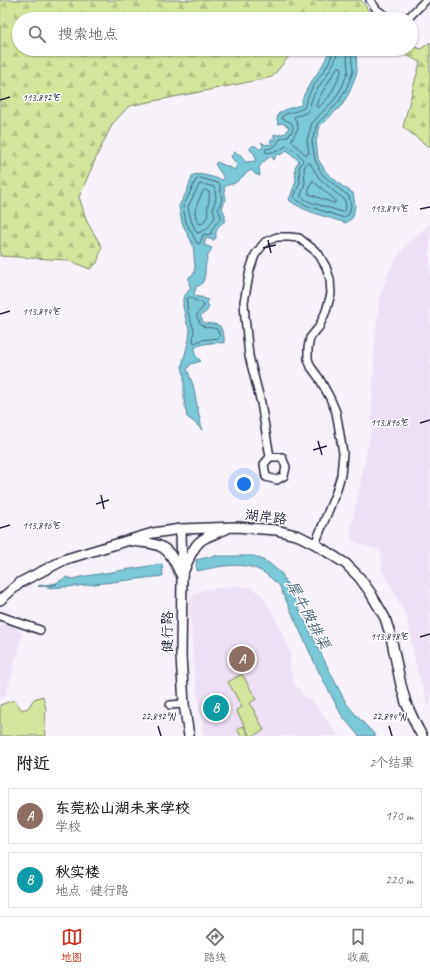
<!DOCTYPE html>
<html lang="zh">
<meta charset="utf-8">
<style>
body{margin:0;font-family:Caveat,"LXGW WenKai TC",sans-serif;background:#f2f2f2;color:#202124}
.you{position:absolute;left:244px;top:484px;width:14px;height:14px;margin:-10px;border:3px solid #fff;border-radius:50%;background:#1a73e8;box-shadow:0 0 0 6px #1a73e833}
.badge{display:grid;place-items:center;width:26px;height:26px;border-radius:50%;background:#c8321e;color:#fff;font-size:13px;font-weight:700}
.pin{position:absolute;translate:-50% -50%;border:2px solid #fff;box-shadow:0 1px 4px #0006}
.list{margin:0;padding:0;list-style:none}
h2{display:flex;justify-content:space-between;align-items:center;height:52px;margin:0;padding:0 16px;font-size:17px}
h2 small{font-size:13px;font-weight:400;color:#757577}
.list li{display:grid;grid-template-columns:26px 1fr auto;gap:12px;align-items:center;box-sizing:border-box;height:56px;margin:0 8px 8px;padding:0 8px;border:1px solid #e0e0e0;border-radius:0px}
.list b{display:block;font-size:15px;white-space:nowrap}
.list p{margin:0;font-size:13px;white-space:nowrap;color:#757577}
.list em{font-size:13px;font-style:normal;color:#757577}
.icon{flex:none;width:22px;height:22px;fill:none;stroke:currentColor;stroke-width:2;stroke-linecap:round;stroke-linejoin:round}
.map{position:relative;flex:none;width:430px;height:736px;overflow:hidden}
.search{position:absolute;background:#fff;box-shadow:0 1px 3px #0004;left:12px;right:12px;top:12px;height:44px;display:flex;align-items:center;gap:10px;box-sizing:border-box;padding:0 14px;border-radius:22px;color:#757577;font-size:15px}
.sheet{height:180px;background:#fff}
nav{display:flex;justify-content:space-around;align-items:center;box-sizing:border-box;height:56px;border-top:1px solid #e0e0e0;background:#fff;font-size:11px;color:#757577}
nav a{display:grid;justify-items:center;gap:2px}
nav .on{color:#c8321e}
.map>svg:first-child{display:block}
.built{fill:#eee0f4}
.grass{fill:#d3e69b;stroke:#7a846b}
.forest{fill:url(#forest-firs);stroke:#7a846b}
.water{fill:#7ac9d6;stroke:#578698}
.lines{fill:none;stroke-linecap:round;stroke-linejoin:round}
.shore{stroke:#456579;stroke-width:1}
.stream{stroke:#578698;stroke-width:2}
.minor-casing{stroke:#22223b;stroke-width:10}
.tertiary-casing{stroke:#22223b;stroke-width:12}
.minor{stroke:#fff;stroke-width:7}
.tertiary{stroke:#fff;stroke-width:9}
.ticks{fill:none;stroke:#22223b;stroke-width:1.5}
.labels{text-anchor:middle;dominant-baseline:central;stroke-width:3;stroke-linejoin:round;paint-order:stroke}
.street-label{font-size:14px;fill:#22223b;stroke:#fff}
.water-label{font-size:15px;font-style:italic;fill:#415c71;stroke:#fff}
.ticks-label{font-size:10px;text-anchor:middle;fill:#22223b;stroke:#fff;stroke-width:3;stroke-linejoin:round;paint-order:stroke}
</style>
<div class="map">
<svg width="430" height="736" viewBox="0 0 430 736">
<defs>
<pattern id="forest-firs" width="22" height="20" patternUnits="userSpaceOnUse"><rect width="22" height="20" fill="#d3e69b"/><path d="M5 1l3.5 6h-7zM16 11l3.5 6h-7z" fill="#b5c586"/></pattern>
</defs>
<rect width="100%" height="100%" fill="#f7f1fa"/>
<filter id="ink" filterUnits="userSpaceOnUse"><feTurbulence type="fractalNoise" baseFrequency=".025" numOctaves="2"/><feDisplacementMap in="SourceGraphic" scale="8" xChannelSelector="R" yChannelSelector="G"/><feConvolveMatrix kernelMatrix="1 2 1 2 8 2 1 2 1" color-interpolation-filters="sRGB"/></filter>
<g filter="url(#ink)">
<g class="built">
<path d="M430,224V709L417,671L407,617L382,570L381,551L352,541L351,528L371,431L375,343L379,299L389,271L397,256L411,240Z"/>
<path d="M233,586L250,587L262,595L277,621L291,653L290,666L294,682L303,696L312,700L338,736H204L196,685L192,646L190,602L194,594L204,590Z"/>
<path d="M9,621L18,630L23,634L6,695L0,699V626Z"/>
</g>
<g class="grass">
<path d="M242,674L256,699L250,703L264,730L253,736H250L236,710L242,707L228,682Z"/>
<path d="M43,696L46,709L45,724L46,736H0V705L14,700L22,710L28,708L34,699Z"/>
<path d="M243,726L249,736H241L237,729Z"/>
</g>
<g class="forest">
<path d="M0,0H361L375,19H332L327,17L324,19H19V49H295L272,77L234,85L129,106L113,123L99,151L79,197L87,222L102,247L97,263L90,269L68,260L0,256Z"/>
<path d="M430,42V148L403,127L420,62L394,49H411V46L421,49Z"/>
</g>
<g class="water">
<path d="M330,49H354L356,53L357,72L350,91L342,105L320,126L316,141L318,159L326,172L342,186L353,193L355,205L353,217L346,223C328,217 304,212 289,200L296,181L295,167L299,161L287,150L282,154L276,155L274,160L271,156L263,162L259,167L260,176L255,174L251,170C245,173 241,179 235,183C230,185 229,183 224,188L226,199L222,208L225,215V221C218,226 215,229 216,238L213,240L206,238L204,245L212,248C210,252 206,258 206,263C204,272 207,284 196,287L194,294L197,297H201L208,300L206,302L209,306L207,311L200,316L204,323L214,324L220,326L224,336V343C213,342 205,343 195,347V355L201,361L191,364L187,369L193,385L202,430L194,422L187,417L184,399V376L182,366L189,339L190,330L187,324L183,306V298L191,288L189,284V277L194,274L195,266L193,245L182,223L179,206L186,193L193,175C204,173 213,178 223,180L224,178L215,164L217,162L235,170L237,164L231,157L234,152L241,155L245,162L256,161L255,158L256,157L253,152L250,150V148L252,146H256L259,149H262L263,145L261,142L266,145L268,144L270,145L272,144L270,141L272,139L275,141L274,138V134L278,135L286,133L289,127L282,123L278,124L277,119L279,113L287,109L301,105C303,90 316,77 323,64C326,59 328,54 330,49Z"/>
<path d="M214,556H254L269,563L282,574L330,672L346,703L356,715L376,736H359L342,716L317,668L279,585C273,580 266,573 259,570C240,561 217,567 197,571L196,560Z"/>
<path d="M162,564L163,576L78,586L47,588L67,577L73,579L80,577Z"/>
</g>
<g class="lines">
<g class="shore">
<path d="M333,49C332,64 318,77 311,90C308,96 306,102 304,108C297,112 288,112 282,116V119C285,120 289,121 291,123C295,127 292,132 289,135C287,137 283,138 280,139C276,146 273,148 266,149L265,152L267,153L271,152C276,153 281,149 286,146C292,147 300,155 303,160L299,168L300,182L294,197L295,199L308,206L344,218L349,214L351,205L349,196L339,189L322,174L315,160L312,141L317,124L338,103L346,89L353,72L351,49"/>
<path d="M338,49C337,64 322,80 315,93C313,96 312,99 311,102C310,105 310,108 308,111C304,115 298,115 294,117L297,123L298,128L291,141L306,155L309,153L307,140L312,123L334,100L342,87L348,71L347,56L346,49"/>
<path d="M338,67H341L342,70L336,84L329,97L319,107H317L316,105L320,96Z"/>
<path d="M307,163H310L319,178L336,193L344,199L346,205L344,212H342L310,202L301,197V195L305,183L304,169Z"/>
<path d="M200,178L208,180L220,184V189L222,199L218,209L221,216V219C216,223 212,228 211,234L203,235L200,243L198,244L197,243L186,222L183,207L196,180Z"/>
<path d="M313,181L335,200V203H333L309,194C308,191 310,183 313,181Z"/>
<path d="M200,184L207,185L214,187L216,198L213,208L215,217L207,229L198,233L196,232L191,220L188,207Z"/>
<path d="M205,190L209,192C211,201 206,205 208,215L203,223L200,224C190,213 198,203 203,191Z"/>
<path d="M190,297L196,301L202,302L204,306C202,309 200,310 198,313C196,316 197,317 198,319C202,330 208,326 217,329L220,336L219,338L201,340L195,343L193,342L194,330L188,313L187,305V299Z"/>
</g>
<path class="stream" d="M39,586L56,584"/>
<g class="minor-casing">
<g id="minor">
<path d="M370,0L377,10L391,19"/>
<path d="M397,19L409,17L426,0"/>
<path d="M270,457H282L286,467L284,476L277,480L266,477L264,464L270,457L261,403L249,356L245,317L244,302L250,270L255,255L265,242L277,237H289L299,238L318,253L326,267L330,279L331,294L326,311L319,327L310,338L308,348V359L311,367L319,378L330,398L336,412L338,423L343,453L341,475L336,492L315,544"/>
<path d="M0,616L40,630"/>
<path d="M170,705L184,704"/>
</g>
</g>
<g class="tertiary-casing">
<g id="tertiary">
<path d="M181,529L182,579L181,656L184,704L189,736"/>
<path d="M132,541C162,544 168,545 180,573"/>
<path d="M183,573C188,561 193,544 205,538C212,534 219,532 226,529"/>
<path d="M0,600L21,582L66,559L153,533L181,529L236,527L276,530L299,536L315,544L346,564L359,577L370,592L385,618L391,637L401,685L406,703L417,727L422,736"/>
</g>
</g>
<use href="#minor" class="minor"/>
<use href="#tertiary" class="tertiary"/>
</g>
</g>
<path class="ticks" d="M0,100L10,97M420,209L430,207M268,240L271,253M263,248L276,245M0,314L10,311M420,423L430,420M318,441L322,455M313,450L327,446M101,495L104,509M96,504L109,500M0,528L10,525M420,637L430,634M158,726L161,736M389,726L392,736"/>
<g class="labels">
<g class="street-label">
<text transform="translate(266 517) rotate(7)">湖岸路</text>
<text transform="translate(167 632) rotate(-90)">健行路</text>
</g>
<g class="water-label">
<text transform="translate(308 615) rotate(62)">犀牛陂排渠</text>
</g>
</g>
<g class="ticks-label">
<text x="41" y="101">113.892°E</text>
<text x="389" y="212">113.894°E</text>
<text x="41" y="315">113.894°E</text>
<text x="389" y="426">113.896°E</text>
<text x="41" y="529">113.896°E</text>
<text x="389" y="640">113.898°E</text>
<text x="158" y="720">22.892°N</text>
<text x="389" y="720">22.894°N</text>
</g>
</svg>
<div class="you"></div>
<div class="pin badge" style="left:242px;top:659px;background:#8d6e63">A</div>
<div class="pin badge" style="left:216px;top:708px;background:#0f9aa8">B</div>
<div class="search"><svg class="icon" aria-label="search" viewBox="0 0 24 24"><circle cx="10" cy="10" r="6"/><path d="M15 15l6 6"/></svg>搜索地点</div>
</div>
<section class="sheet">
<h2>附近<small>2个结果</small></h2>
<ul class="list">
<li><span class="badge" style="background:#8d6e63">A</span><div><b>东莞松山湖未来学校</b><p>学校</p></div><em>170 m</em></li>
<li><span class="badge" style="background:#0f9aa8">B</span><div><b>秋实楼</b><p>地点 · 健行路</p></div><em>220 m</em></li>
</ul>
</section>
<nav>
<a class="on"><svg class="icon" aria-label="map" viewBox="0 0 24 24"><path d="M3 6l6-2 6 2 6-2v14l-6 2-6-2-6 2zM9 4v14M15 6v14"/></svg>地图</a>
<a><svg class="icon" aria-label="directions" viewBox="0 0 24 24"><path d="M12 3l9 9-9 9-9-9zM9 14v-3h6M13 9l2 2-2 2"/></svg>路线</a>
<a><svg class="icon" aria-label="saved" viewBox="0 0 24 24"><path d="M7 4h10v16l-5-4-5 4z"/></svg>收藏</a>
</nav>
